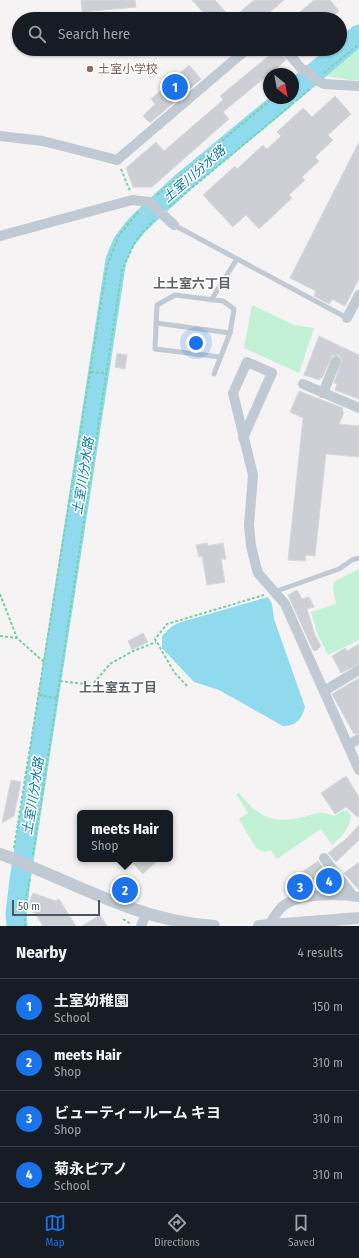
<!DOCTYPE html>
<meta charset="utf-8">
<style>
body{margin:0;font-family:"Fira Sans Condensed","Noto Sans JP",sans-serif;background:#20242c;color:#f1f3f6}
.compass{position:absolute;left:263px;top:68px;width:36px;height:36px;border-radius:50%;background:#171b24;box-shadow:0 1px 3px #0004;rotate:149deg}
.scale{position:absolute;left:12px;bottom:10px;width:88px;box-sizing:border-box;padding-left:4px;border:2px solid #4a5661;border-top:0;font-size:11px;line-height:14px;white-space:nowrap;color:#4a5661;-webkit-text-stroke:3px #fff;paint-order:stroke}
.you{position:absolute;left:196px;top:343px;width:14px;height:14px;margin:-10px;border:3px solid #fff;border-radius:50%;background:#1a73e8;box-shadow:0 0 0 6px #1a73e833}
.badge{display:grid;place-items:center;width:26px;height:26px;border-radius:50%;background:#1a73e8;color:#fff;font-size:13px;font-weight:700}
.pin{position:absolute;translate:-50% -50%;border:2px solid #fff;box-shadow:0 1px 4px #0006}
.popup{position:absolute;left:77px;top:810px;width:96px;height:52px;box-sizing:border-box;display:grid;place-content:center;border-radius:6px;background:#171b24;filter:drop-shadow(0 1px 3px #0005);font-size:13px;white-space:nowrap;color:#9ea1a6}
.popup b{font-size:15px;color:#f1f3f6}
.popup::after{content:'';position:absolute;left:50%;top:100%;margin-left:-8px;border:8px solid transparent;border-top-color:#171b24}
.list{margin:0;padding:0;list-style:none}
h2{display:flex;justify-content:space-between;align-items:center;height:52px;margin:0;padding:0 16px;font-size:17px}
h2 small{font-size:13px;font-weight:400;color:#9ea1a6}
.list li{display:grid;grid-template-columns:26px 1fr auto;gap:12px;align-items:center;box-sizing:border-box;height:56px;padding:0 16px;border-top:1px solid #363941}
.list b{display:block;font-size:15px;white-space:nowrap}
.list p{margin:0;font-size:13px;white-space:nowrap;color:#9ea1a6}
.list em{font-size:13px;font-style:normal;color:#9ea1a6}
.icon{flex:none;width:22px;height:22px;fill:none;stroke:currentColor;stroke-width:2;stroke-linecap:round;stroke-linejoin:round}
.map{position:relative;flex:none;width:359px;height:926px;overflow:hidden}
.search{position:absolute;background:#171b24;box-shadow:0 1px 3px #0004;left:12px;right:12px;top:12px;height:44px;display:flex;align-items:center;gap:10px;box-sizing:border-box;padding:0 14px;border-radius:22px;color:#9ea1a6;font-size:15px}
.sheet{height:276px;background:#171b24}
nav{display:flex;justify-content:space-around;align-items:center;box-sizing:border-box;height:56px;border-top:1px solid #363941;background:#171b24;font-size:11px;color:#9ea1a6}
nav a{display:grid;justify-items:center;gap:2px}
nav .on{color:#1a73e8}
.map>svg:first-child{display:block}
.green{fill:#c3f1d5}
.water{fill:#90daee}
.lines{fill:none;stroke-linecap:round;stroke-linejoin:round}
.river{stroke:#90daee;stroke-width:21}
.building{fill:#cdcfd5;stroke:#d7d9de}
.path{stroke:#7ad0a6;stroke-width:2;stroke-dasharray:3 2;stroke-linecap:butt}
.service{stroke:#c1cad2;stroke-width:5}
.minor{stroke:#c1cad2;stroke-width:10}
.tertiary{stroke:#c1cad2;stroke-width:12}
.tertiary-bridge{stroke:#c1cad2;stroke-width:12}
.education-dot{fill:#8d6e63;stroke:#fff;stroke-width:1.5}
.labels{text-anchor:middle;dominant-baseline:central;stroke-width:3;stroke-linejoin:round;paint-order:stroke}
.education-label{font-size:12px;fill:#785e54;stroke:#fff;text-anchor:start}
.water-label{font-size:13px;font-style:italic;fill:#0c7c9b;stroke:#fff}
.neighbourhood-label{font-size:13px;font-weight:bold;fill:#5f6368;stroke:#fff}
</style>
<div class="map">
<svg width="359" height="926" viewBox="0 0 359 926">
<rect width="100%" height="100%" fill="#f5f3f3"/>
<g class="green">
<path d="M359,49V80H350L327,76Z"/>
<path d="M252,305L294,325L314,328L299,373L244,348Z"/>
<path d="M359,569V640L328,655L317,633L311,612L336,604L333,588L335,581Z"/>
<path d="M239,793C259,818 272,824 304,817C318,813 321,811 334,816L344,810L349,812L351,817C348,830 342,837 332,845L321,829L277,859L271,850L264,852L256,848L239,819L248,813L236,794Z"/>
</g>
<path class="water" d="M268,597L272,604L274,619L305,707C302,719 296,726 283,726L219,690L194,682L162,648V636L171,627L178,623Z"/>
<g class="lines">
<g class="river">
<path d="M293,91L359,35"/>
<path d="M17,926L16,914L20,880L116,260L123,243L137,225L182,183L285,98"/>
</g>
</g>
<g class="building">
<path d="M81,0H135L136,7L82,12Z"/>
<path d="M192,0H215L232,19L254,0H284L262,19H209Z"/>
<path d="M314,0H330L339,11L329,19H292Z"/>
<path d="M277,49H279L286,60L223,112L229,119L152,187H133L126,168L156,142L164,151L223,100L220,96Z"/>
<path d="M189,65L201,79L150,123L143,116L155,104L151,99Z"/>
<path d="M335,96L351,114L328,135L333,140L315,157L319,161L302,177L305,180L289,195L292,198L259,229L246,215L233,227L203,195L235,166L237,169L263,145L267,149L281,136L277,132L303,108L312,117Z"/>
<path d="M359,142V279L345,306L332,299L329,304L314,296L316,291L290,278Z"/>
<path d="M319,336L359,355V399L335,390L337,384L334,383L342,360L339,355L332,356L322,378H320L319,380L304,375Z"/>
<path d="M117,353L127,355L125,369L115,367Z"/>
<path d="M299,391L343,408L342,411L344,412L339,424L359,426V457L326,454L315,556L306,555L305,561L288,560L303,418L290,412Z"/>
<path d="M207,543L208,546L223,543L226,559H221L225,582L207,585L202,556L199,557L196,545Z"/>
<path d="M297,590L302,599L309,597L314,607L307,609L315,635L321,646L316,651L313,650L288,595Z"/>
<path d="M143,633L148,642L132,650L128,641Z"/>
<path d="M359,644V664L341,673L332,656L345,648L347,651Z"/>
<path d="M359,678V733L354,734L332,694Z"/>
<path d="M346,776L359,797V818L346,807L335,814L321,793Z"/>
<path d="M11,780L21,782L18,796L14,816L2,823Z"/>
<path d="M359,825V840L336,862L328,853L346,839Z"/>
<path d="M129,859H159L143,874Z"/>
<path d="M318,861L326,871L311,886L313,890L294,893L292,879Z"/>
<path d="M359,862V890L344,873Z"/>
<path d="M33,893L55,901L59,899L76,926H43L35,913L32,912L33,908L28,906Z"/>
<path d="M100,915L107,926H82Z"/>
</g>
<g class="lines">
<g class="path">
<path d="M324,73L359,44"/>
<path d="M293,81L297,78"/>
<path d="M121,169L130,191"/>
<path d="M157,195L273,98"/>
<path d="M169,207L310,89"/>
<path d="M91,372L105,373"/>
<path d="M73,483L89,485"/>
<path d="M0,594L17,638"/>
<path d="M0,636L17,638L44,662"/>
<path d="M60,681L92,685L110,664L131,652L156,642"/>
<path d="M187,686L174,672L155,639L167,624L264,595"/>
<path d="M39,695L57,698"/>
<path d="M14,848L107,266L119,235L139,211"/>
<path d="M33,855L122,270L136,240L154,220"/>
<path d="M123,919L131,924"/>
<path d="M25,926L24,907L30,879"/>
</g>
<g class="service">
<path d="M174,225L347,318"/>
<path d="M211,300L237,259"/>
<path d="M156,323L230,333"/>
<path d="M214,374L230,333L234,309L223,301L175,295L157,305L155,349L220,357"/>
<path d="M274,592L339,569L352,560L359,558"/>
</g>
<g class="minor">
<path d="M285,49L304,72L306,70L316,80L324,84L359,86"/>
<path d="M0,136L43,141L117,160L247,49"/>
<path d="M0,236L132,200L149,202L174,225"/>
<path d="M347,318L359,295"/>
<path d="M303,384L359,408"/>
<path d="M323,393L336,361"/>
<path d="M243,438L272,373L247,362L233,393L253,475L249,525L251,546L256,566L258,573L285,604L359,770"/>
<path d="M324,691L359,670"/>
<path d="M348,745L359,739"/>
<path d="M324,858L353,896"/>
<path d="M141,926L146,914"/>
<path d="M268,926C273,919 277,911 283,906C299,893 340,894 359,897"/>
</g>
<g class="tertiary">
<path d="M0,854L14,859"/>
<path d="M34,868C94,893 149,922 214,926"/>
<path d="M259,926L359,918"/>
</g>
<path class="tertiary-bridge" d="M14,859L34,868"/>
</g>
<circle class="education-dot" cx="90" cy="69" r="4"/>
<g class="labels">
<g class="education-label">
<text x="98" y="69">土室小学校</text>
</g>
<g class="water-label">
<text transform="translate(194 174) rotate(-41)">土室川分水路</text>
<text transform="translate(83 476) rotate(-81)">土室川分水路</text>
<text transform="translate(33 796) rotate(-81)">土室川分水路</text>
</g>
<g class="neighbourhood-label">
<text x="192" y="283">上土室六丁目</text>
<text x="118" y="687">上土室五丁目</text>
</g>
</g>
</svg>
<svg class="compass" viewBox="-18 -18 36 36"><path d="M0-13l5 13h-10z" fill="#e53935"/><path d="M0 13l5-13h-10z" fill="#9ea1a6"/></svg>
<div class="scale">50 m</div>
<div class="you"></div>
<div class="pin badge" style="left:175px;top:87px">1</div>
<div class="pin badge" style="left:125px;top:890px">2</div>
<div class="popup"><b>meets Hair</b>Shop</div>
<div class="pin badge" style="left:300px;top:887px">3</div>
<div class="pin badge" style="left:329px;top:881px">4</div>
<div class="search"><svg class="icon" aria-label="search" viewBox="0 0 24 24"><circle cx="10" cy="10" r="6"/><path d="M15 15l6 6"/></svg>Search here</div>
</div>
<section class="sheet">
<h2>Nearby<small>4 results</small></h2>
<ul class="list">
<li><span class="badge">1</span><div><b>土室幼稚園</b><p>School</p></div><em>150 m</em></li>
<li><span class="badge">2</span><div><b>meets Hair</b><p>Shop</p></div><em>310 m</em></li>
<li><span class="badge">3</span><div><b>ビューティールーム キヨ</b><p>Shop</p></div><em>310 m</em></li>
<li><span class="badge">4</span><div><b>菊永ピアノ</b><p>School</p></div><em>310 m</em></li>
</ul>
</section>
<nav>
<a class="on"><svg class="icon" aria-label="map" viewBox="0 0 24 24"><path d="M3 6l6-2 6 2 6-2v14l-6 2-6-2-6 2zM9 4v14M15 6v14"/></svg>Map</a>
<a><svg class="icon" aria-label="directions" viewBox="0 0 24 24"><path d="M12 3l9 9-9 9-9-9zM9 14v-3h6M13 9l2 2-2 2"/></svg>Directions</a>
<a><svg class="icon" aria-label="saved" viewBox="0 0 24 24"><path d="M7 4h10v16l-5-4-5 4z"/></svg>Saved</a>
</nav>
